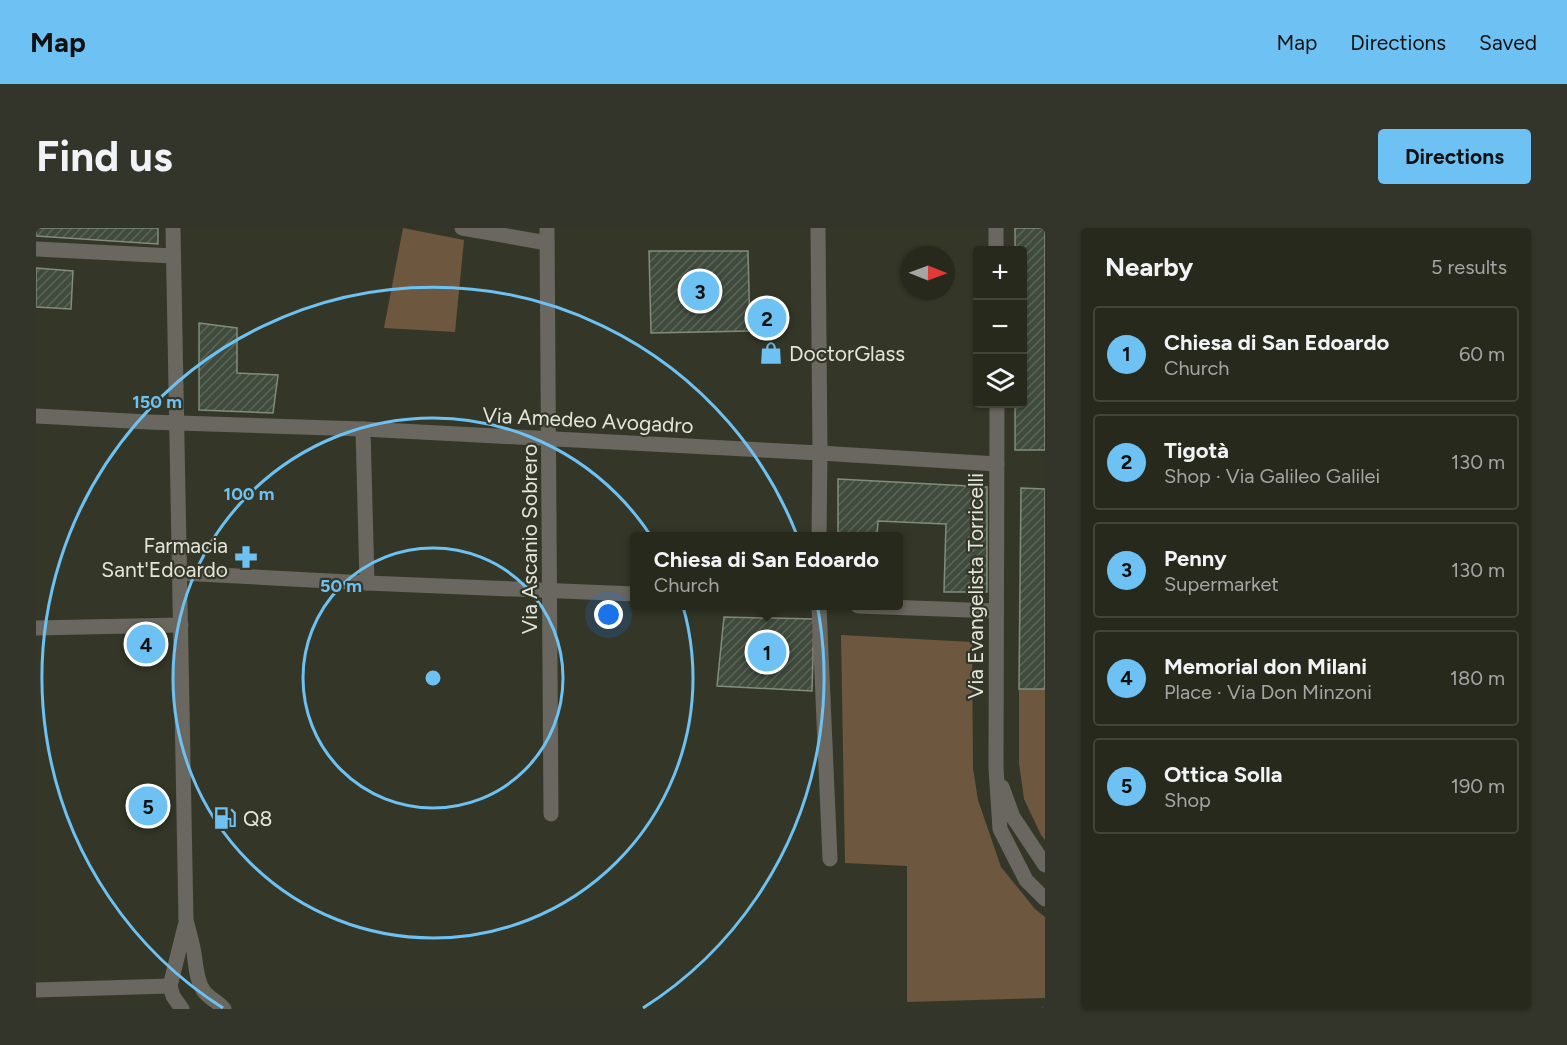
<!DOCTYPE html>
<meta charset="utf-8">
<style>
body{margin:0;font-family:Figtree,sans-serif;background:#33352a;color:#f1f3f6}
.controls{position:absolute;right:18px;top:18px;display:grid;overflow:hidden;border-radius:6px;box-shadow:0 2px 4px #0004}
.controls button{width:54px;height:54px;display:grid;place-items:center;padding:0;border:0;border-bottom:2px solid #43453b;background:#27291d;color:#f1f3f6;font:30px sans-serif}
.compass{position:absolute;left:865px;top:18px;width:54px;height:54px;border-radius:50%;background:#27291d;box-shadow:0 2px 4px #0004;rotate:91deg}
.you{position:absolute;left:573px;top:387px;width:21px;height:21px;margin:-15px;border:4px solid #fff;border-radius:50%;background:#1a73e8;box-shadow:0 0 0 9px #1a73e833}
.badge{display:grid;place-items:center;width:39px;height:39px;border-radius:50%;background:#6dc2f3;color:#111;font-size:20px;font-weight:700}
.pin{position:absolute;translate:-50% -50%;border:3px solid #fff;box-shadow:0 2px 6px #0006}
.popup{position:absolute;left:594px;top:304px;width:273px;height:78px;box-sizing:border-box;display:grid;place-content:center;border-radius:6px;background:#27291d;filter:drop-shadow(0 2px 4px #0005);font-size:20px;white-space:nowrap;color:#a4a6a4}
.popup b{font-size:22px;color:#f1f3f6}
.popup::after{content:'';position:absolute;left:50%;top:100%;margin-left:-12px;border:12px solid transparent;border-top-color:#27291d}
.list{margin:0;padding:0;list-style:none}
h2{display:flex;justify-content:space-between;align-items:center;height:78px;margin:0;padding:0 24px;font-size:26px}
h2 small{font-size:20px;font-weight:400;color:#a4a6a4}
.list li{display:grid;grid-template-columns:39px 1fr auto;gap:18px;align-items:center;box-sizing:border-box;height:96px;margin:0 12px 12px;padding:0 12px;border:2px solid #43453b;border-radius:6px}
.list b{display:block;font-size:22px;white-space:nowrap}
.list p{margin:0;font-size:20px;white-space:nowrap;color:#a4a6a4}
.list em{font-size:20px;font-style:normal;color:#a4a6a4}
.icon{flex:none;width:33px;height:33px;fill:none;stroke:currentColor;stroke-width:2;stroke-linecap:round;stroke-linejoin:round}
.map{position:relative;flex:none;width:1009px;height:781px;overflow:hidden;border-radius:6px}
header{display:flex;align-items:center;gap:36px;box-sizing:border-box;height:84px;padding:0 30px;background:#6dc2f3;color:#111}
header strong{font-size:28px}
nav{display:flex;gap:33px;margin-inline-start:auto;font-size:21px}
.intro{display:flex;align-items:center;justify-content:space-between;box-sizing:border-box;height:144px;padding:0 36px}
h1{margin:0;font-size:42px}
.button{padding:15px 27px;border-radius:6px;background:#6dc2f3;color:#111;font-size:21px;font-weight:700}
main{display:flex;gap:36px;padding:0 36px}
aside{flex:1;background:#27291d;border-radius:6px;box-shadow:0 2px 4px #0004}
.map>svg:first-child{display:block}
.green{fill:#6e573f}
.building{fill:url(#building-hatch);stroke:#808d7d;stroke-width:1.5}
.lines{fill:none;stroke-linecap:round;stroke-linejoin:round}
.path{stroke:#7b7e70;stroke-width:3;stroke-dasharray:1.5 4.5;stroke-linecap:butt}
.minor{stroke:#69675f;stroke-width:15}
.tertiary{stroke:#69675f;stroke-width:15}
.ring{fill:none;stroke:#6dc2f3;stroke-width:3}
.labels{text-anchor:middle;dominant-baseline:central;stroke-width:4.5;stroke-linejoin:round;paint-order:stroke}
.poi-label{font-size:21px;fill:#e4e6dc;stroke:#343727;text-anchor:start}
.street-label{font-size:21px;fill:#e4e6dc;stroke:#343727}
.centre{fill:#6dc2f3;stroke:#343727;stroke-width:3}
.ring-label{font-size:18px;text-anchor:middle;font-weight:bold;fill:#6dc2f3;stroke:#343727;stroke-width:4.5;stroke-linejoin:round;paint-order:stroke}
</style>
<header>
<strong>Map</strong>
<nav><a>Map</a><a>Directions</a><a>Saved</a></nav>
</header>
<div class="intro"><h1>Find us</h1><a class="button">Directions</a></div>
<main>
<div class="map">
<svg width="1009" height="781" viewBox="0 0 1009 781">
<defs>
<pattern id="building-hatch" width="6" height="6" patternUnits="userSpaceOnUse" patternTransform="scale(1.5)"><rect width="6" height="6" fill="#404b3d"/><path d="M-1 1l2-2M0 6l6-6M5 7l2-2" fill="none" stroke="#5b6558"/></pattern>
</defs>
<rect width="100%" height="100%" fill="#343727"/>
<g class="green">
<path d="M367,0L428,12L419,104L348,100Z"/>
<path d="M805,407L936,414L937,540L942,572L965,639L999,681L1009,689V770L871,774V638L809,635Z"/>
<path d="M983,461H1009V612L1005,607L988,571L983,535Z"/>
</g>
<g class="building">
<path d="M0,0H122V16L0,8Z"/>
<path d="M979,0H1009V222H979V176H987V22H979Z"/>
<path d="M613,23H712L714,103L615,105Z"/>
<path d="M0,40L37,43L35,81L0,79Z"/>
<path d="M163,95L201,100V145L242,147L237,185L163,182Z"/>
<path d="M802,251L951,259V364H908L910,296L842,293L841,308H802Z"/>
<path d="M985,260L1009,261V461H983Z"/>
<path d="M688,389L778,391L776,463L681,458Z"/>
</g>
<g class="lines">
<path class="path" d="M1007,781L1009,780"/>
<g class="minor">
<path d="M426,0L511,15"/>
<path d="M511,0L515,586"/>
<path d="M782,0L784,225L783,308"/>
<path d="M0,21L137,28"/>
<path d="M0,188L112,194L327,201L784,225L961,236"/>
<path d="M327,201L331,355"/>
<path d="M143,345L331,355L599,366"/>
<path d="M783,378L794,631"/>
<path d="M822,378L960,383"/>
<path d="M0,400L145,397"/>
<path d="M0,762L134,758"/>
</g>
<g class="tertiary">
<path d="M137,0L150,692C153,703 156,714 158,725C160,737 160,751 167,762C173,771 182,773 188,781"/>
<path d="M960,0V22"/>
<path d="M961,176L960,540L964,601L990,652L1009,671"/>
<path d="M966,559L977,589L1009,637"/>
<path d="M146,781L137,768L134,758L149,698"/>
</g>
</g>
<g class="ring">
<circle cx="397" cy="450" r="130"/>
<circle cx="397" cy="450" r="260"/>
<path d="M187 780A391 391 0 1 1 607 780"/>
</g>
<defs>
<g id="shop-bare" transform="scale(1.8)"><path d="M-5-2.5h2.3a2.7 3.5 0 0 1 5.4 0H5L5.5 6h-11ZM-1.5-2.5h3a1.5 2.3 0 0 0-3 0Z" fill="#6dc2f3" stroke="#343727" stroke-width="2.5" paint-order="stroke"/></g>
<g id="pharmacy-bare" transform="scale(1.8)"><path d="M-2-6h4v4h4v4h-4v4h-4v-4h-4v-4h4Z" fill="#6dc2f3" stroke="#343727" stroke-width="2.5" paint-order="stroke"/></g>
<g id="fuel-bare" transform="scale(1.8)"><path d="M-5.5-6h7V0h2V4h1.3V-2.5L3-4.5l.8-.8L6-3V5H2.5V1h-1V6h-7ZM-4.2-4.7v3.2H.2V-4.7Z" fill="#6dc2f3" stroke="#343727" stroke-width="2.5" paint-order="stroke"/></g>
</defs>
<g fill-rule="evenodd">
<use href="#shop-bare" x="735" y="125"/>
<use href="#pharmacy-bare" x="210" y="329"/>
<use href="#fuel-bare" x="189" y="590"/>
</g>
<g class="labels">
<g class="poi-label">
<text x="753" y="125">DoctorGlass</text>
<text x="192" y="317" text-anchor="end">Farmacia<tspan x="192" dy="24">Sant'Edoardo</tspan></text>
<text x="207" y="590">Q8</text>
</g>
<g class="street-label">
<text transform="translate(552 192) rotate(3)">Via Amedeo Avogadro</text>
<text transform="translate(493 311) rotate(-90)">Via Ascanio Sobrero</text>
<text transform="translate(939 358) rotate(-90)">Via Evangelista Torricelli</text>
</g>
</g>
<circle cx="397" cy="450" r="9" class="centre"/>
<g class="ring-label">
<text x="121" y="180">150 m</text>
<text x="213" y="272">100 m</text>
<text x="305" y="364">50 m</text>
</g>
</svg>
<div class="controls">
<button>+</button>
<button>−</button>
<button><svg class="icon" aria-label="layers" viewBox="0 0 24 24"><path d="M12 4l9 5-9 5-9-5zM3 14l9 5 9-5"/></svg></button>
</div>
<svg class="compass" viewBox="-18 -18 36 36"><path d="M0-13l5 13h-10z" fill="#e53935"/><path d="M0 13l5-13h-10z" fill="#a4a6a4"/></svg>
<div class="you"></div>
<div class="pin badge" style="left:731px;top:424px">1</div>
<div class="popup"><b>Chiesa di San Edoardo</b>Church</div>
<div class="pin badge" style="left:731px;top:90px">2</div>
<div class="pin badge" style="left:664px;top:63px">3</div>
<div class="pin badge" style="left:110px;top:416px">4</div>
<div class="pin badge" style="left:112px;top:578px">5</div>
</div>
<aside>
<h2>Nearby<small>5 results</small></h2>
<ul class="list">
<li><span class="badge">1</span><div><b>Chiesa di San Edoardo</b><p>Church</p></div><em>60 m</em></li>
<li><span class="badge">2</span><div><b>Tigotà</b><p>Shop · Via Galileo Galilei</p></div><em>130 m</em></li>
<li><span class="badge">3</span><div><b>Penny</b><p>Supermarket</p></div><em>130 m</em></li>
<li><span class="badge">4</span><div><b>Memorial don Milani</b><p>Place · Via Don Minzoni</p></div><em>180 m</em></li>
<li><span class="badge">5</span><div><b>Ottica Solla</b><p>Shop</p></div><em>190 m</em></li>
</ul>
</aside>
</main>
